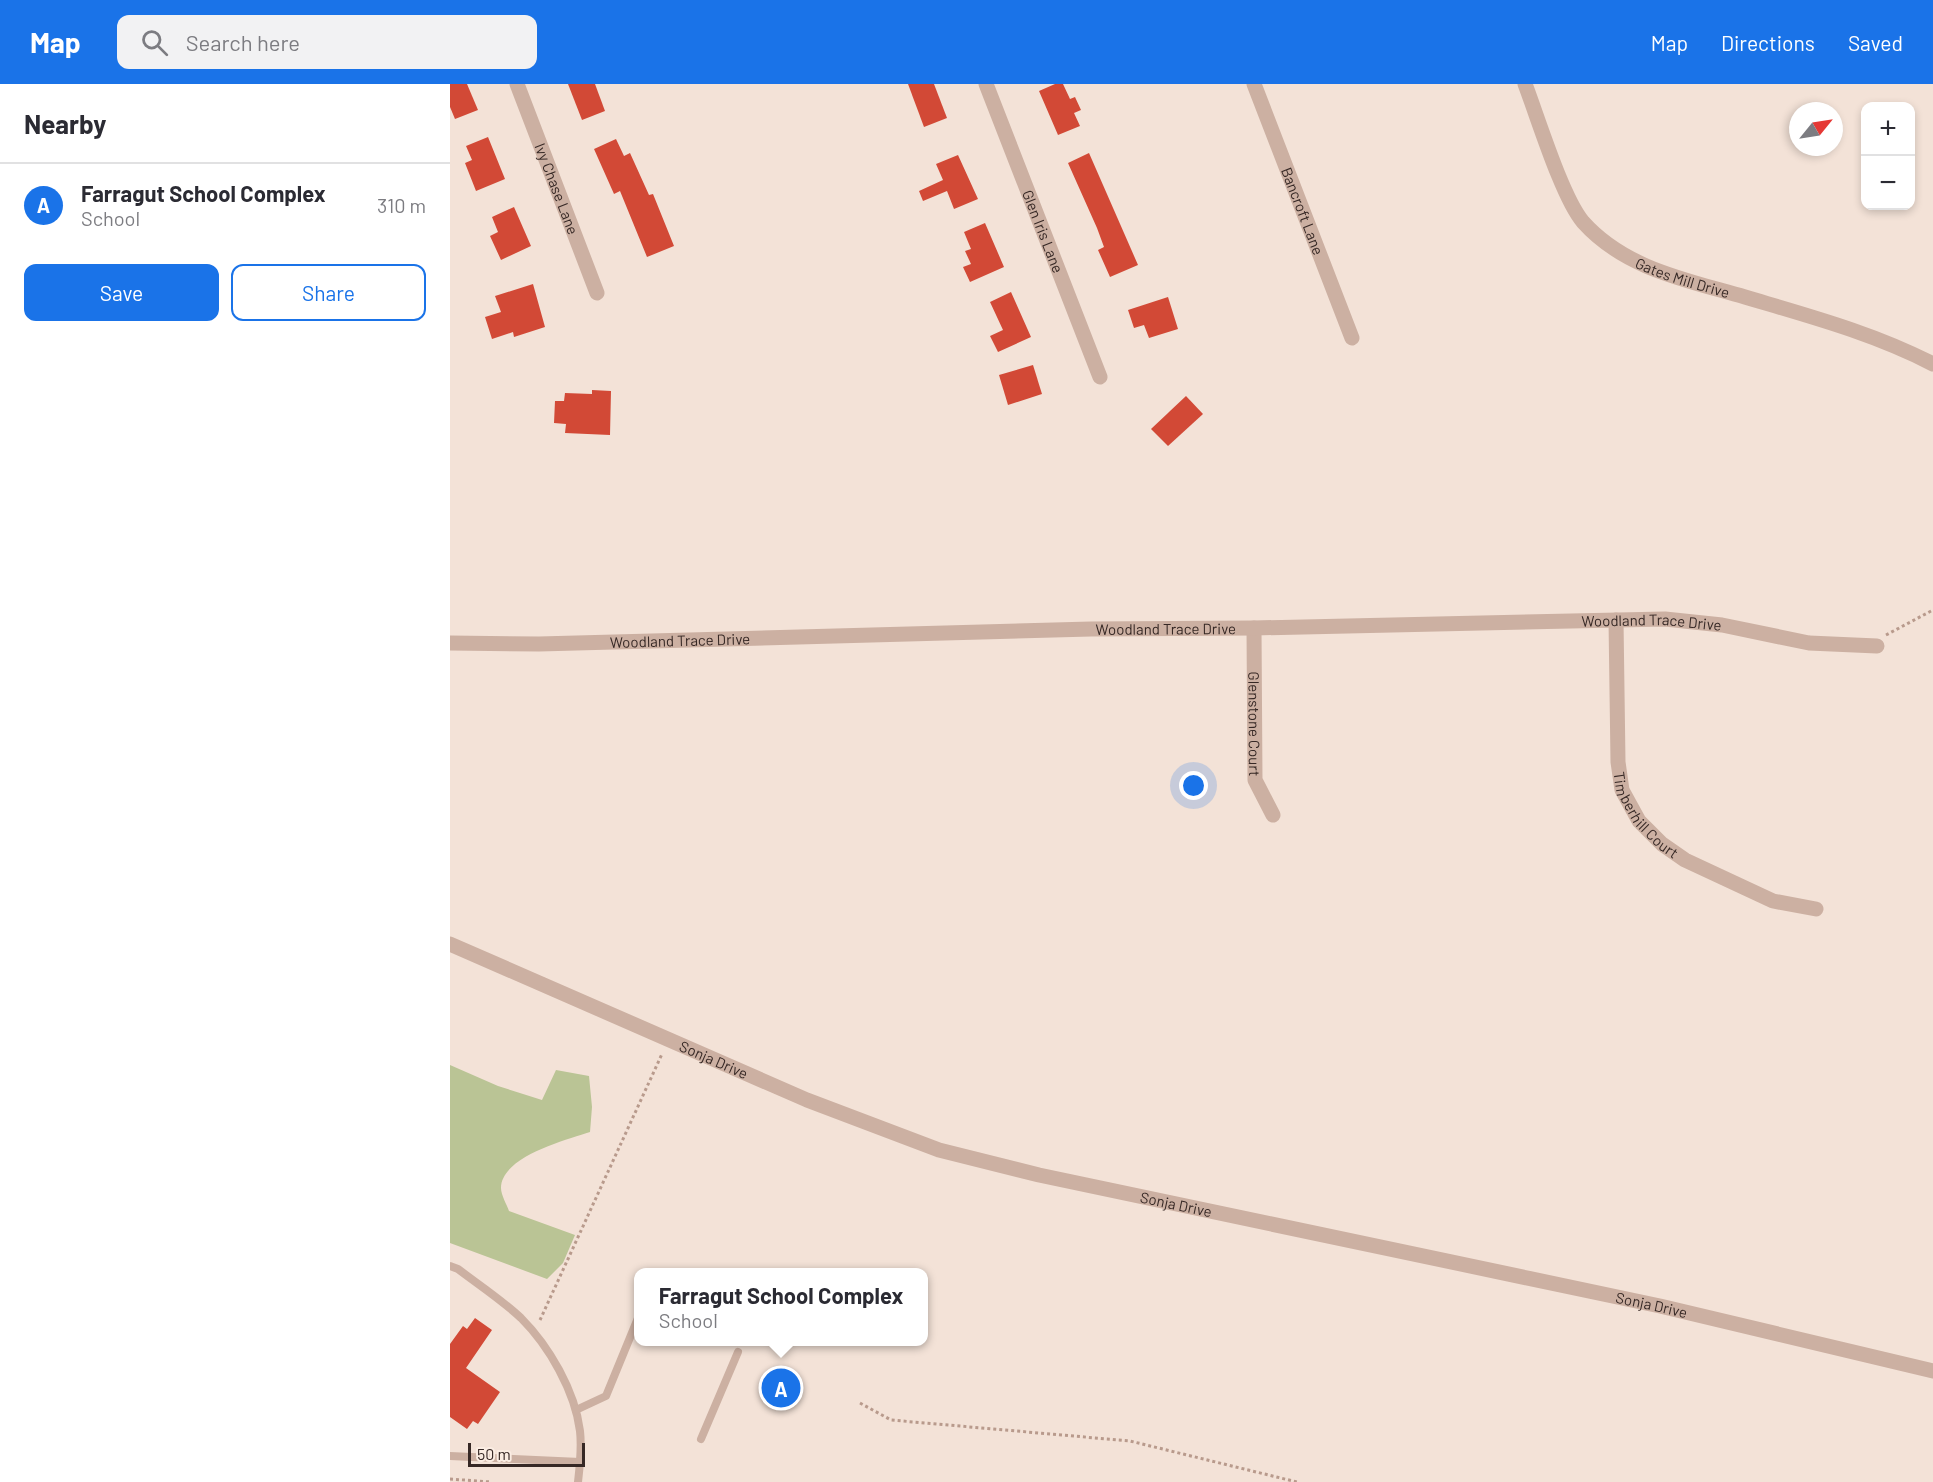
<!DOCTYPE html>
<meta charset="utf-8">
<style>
body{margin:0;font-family:Barlow,sans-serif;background:#f2f2f3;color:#2b2b33}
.controls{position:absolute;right:18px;top:18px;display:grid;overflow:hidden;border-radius:12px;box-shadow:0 3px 9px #0003}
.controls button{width:54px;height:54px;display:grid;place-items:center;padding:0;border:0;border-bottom:2px solid #e1e1e2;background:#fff;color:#2b2b33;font:30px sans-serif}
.compass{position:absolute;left:1339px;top:18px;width:54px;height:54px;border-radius:50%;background:#fff;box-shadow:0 3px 9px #0003;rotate:60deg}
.scale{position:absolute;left:18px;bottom:15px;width:117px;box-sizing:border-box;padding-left:6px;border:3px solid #362825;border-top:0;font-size:16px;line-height:21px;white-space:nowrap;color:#362825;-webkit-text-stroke:4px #fbede3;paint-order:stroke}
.you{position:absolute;left:744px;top:702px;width:21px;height:21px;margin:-15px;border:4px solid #fff;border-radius:50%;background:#1a73e8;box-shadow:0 0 0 9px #1a73e833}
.badge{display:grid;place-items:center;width:39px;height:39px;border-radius:50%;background:#1a73e8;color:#fff;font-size:20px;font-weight:700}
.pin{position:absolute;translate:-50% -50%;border:3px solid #fff;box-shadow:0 2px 6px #0006}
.popup{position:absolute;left:184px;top:1184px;width:294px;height:78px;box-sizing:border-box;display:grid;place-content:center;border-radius:12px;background:#fff;filter:drop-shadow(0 2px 4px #0005);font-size:20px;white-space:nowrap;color:#7c7c81}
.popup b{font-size:22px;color:#2b2b33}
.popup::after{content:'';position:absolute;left:50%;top:100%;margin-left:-12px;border:12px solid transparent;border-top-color:#fff}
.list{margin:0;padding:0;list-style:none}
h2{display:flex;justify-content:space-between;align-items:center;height:78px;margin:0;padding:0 24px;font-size:26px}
h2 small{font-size:20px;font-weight:400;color:#7c7c81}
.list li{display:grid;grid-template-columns:39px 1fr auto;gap:18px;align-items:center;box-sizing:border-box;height:84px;padding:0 24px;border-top:2px solid #e1e1e2}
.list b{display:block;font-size:22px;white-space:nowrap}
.list p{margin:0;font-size:20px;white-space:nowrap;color:#7c7c81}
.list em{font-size:20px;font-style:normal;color:#7c7c81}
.actions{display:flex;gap:12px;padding:18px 24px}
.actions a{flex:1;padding:14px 0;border:2px solid #1a73e8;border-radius:12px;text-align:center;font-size:21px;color:#1a73e8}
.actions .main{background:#1a73e8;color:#fff}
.icon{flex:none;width:33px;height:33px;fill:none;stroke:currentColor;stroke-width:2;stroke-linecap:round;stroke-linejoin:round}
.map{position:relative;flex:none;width:1483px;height:1398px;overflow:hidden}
header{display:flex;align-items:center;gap:36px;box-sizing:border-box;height:84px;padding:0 30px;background:#1a73e8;color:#fff}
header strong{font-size:28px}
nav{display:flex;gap:33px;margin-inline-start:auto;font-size:21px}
.search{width:420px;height:54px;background:#f2f2f3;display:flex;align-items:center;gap:15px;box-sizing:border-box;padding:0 21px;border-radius:12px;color:#7c7c81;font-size:22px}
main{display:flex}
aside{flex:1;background:#fff}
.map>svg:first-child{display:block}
.green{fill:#bac495}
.building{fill:#d24936}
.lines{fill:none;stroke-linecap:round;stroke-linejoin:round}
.path{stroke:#b89a8c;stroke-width:3;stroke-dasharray:3 3;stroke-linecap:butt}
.lane{stroke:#ccb0a2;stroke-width:8}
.street{stroke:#ccb0a2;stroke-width:15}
.labels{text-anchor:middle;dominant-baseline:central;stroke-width:4.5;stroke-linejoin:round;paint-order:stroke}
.street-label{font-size:15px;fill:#362825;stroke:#fbede3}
</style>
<header>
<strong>Map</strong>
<div class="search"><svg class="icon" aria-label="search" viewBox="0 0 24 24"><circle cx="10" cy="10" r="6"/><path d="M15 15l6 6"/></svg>Search here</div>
<nav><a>Map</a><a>Directions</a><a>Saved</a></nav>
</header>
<main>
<aside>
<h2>Nearby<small></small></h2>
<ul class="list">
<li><span class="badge">A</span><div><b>Farragut School Complex</b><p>School</p></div><em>310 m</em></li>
</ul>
<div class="actions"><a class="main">Save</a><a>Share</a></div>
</aside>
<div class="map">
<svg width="1483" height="1398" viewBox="0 0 1483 1398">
<rect width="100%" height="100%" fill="#f3e2d7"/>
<path class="green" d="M0,981L48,1002L92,1016L106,986L139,992L142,1023L140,1048C115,1056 51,1073 51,1104C51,1111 57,1121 59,1127L125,1151L113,1179L97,1195L0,1159Z"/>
<g class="building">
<path d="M0,0H17L28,26L5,35L0,23Z"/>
<path d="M118,0H145L155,27L132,36Z"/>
<path d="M458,0H484L497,34L474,43Z"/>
<path d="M605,0H613L620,15L625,13L631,26L624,29L630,42L608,51L589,7Z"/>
<path d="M38,53L55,95L26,107L15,79L22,76L16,62Z"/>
<path d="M166,55L174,72L180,69L199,111L203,110L224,162L197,173L170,107L164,110L144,65Z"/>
<path d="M639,69L688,181L660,193L648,166L654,163L647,144L618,79Z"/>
<path d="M508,71L528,115L504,125L497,107L473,117L469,107L493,96L486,80Z"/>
<path d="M64,123L81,162L51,176L40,152L48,148L42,133Z"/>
<path d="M535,139L554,183L520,198L513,183L521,180L515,167L521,165L514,148Z"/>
<path d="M83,200L95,243L64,253L63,248L42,255L35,233L51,228L45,212Z"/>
<path d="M561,208L581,253L548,268L540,252L553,246L540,218Z"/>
<path d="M718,213L728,245L699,254L694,241L684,244L678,226Z"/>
<path d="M583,281L592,310L558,321L549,291Z"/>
<path d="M142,306L161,307L160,351L115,349L116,340L104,339L105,317H114L115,309L142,310Z"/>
<path d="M736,312L753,330L718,362L701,345Z"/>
<path d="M25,1234L42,1246L16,1284L50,1308L28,1340L23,1337L17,1345L0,1333V1260L13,1242L17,1245Z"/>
</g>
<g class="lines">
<g class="path">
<path d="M1436,551L1483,526"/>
<path d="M90,1236L212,970"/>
<path d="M410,1319L441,1336L680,1357L847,1398"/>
<path d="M0,1395L41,1398"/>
</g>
<g class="lane">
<path d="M0,1182L8,1185C29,1201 52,1216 71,1234C99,1262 125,1307 130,1347C132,1364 130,1381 128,1398"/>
<path d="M126,1326L156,1312L188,1234"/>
<path d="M251,1355L288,1268"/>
<path d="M0,1372L130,1378"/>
</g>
<g class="street">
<path id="s1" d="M67,0L147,209"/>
<path id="s2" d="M536,0L650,293"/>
<path id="s3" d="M804,0L902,254"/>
<path id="s4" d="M1075,0C1088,34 1112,113 1133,138C1175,185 1237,196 1295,213C1359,232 1423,249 1483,280"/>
<path id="s5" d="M1166,536L1168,678L1172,706L1189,737L1212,760L1235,776L1323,817L1366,825"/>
<path id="s6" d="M804,544L805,696L823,731"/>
<path id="s7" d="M0,559L89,560L641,545L804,544L1215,535L1272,541L1359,559L1427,562"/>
<path id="s8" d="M0,860L357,1016L489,1066L589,1091L1210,1222L1483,1287"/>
</g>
</g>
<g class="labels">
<g class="street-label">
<text stroke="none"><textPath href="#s1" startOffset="112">Ivy Chase Lane</textPath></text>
<text stroke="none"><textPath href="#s3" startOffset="136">Bancroft Lane</textPath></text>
<text stroke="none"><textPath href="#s2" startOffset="158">Glen Iris Lane</textPath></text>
<text stroke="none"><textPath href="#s4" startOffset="266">Gates Mill Drive</textPath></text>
<text stroke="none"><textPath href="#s7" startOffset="1202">Woodland Trace Drive</textPath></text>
<text stroke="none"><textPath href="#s7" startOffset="716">Woodland Trace Drive</textPath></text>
<text stroke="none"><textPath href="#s7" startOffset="230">Woodland Trace Drive</textPath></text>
<text stroke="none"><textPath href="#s6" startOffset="96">Glenstone Court</textPath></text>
<text stroke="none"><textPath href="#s5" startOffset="204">Timberhill Court</textPath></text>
<text stroke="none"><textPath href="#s8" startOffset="288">Sonja Drive</textPath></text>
<text stroke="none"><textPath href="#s8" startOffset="774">Sonja Drive</textPath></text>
<text stroke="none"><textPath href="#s8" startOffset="1260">Sonja Drive</textPath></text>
</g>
</g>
</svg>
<div class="controls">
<button>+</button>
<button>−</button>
</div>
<svg class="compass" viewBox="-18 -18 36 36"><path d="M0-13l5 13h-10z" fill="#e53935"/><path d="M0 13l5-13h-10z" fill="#7c7c81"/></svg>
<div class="scale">50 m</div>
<div class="you"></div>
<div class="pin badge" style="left:331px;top:1304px">A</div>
<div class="popup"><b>Farragut School Complex</b>School</div>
</div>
</main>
